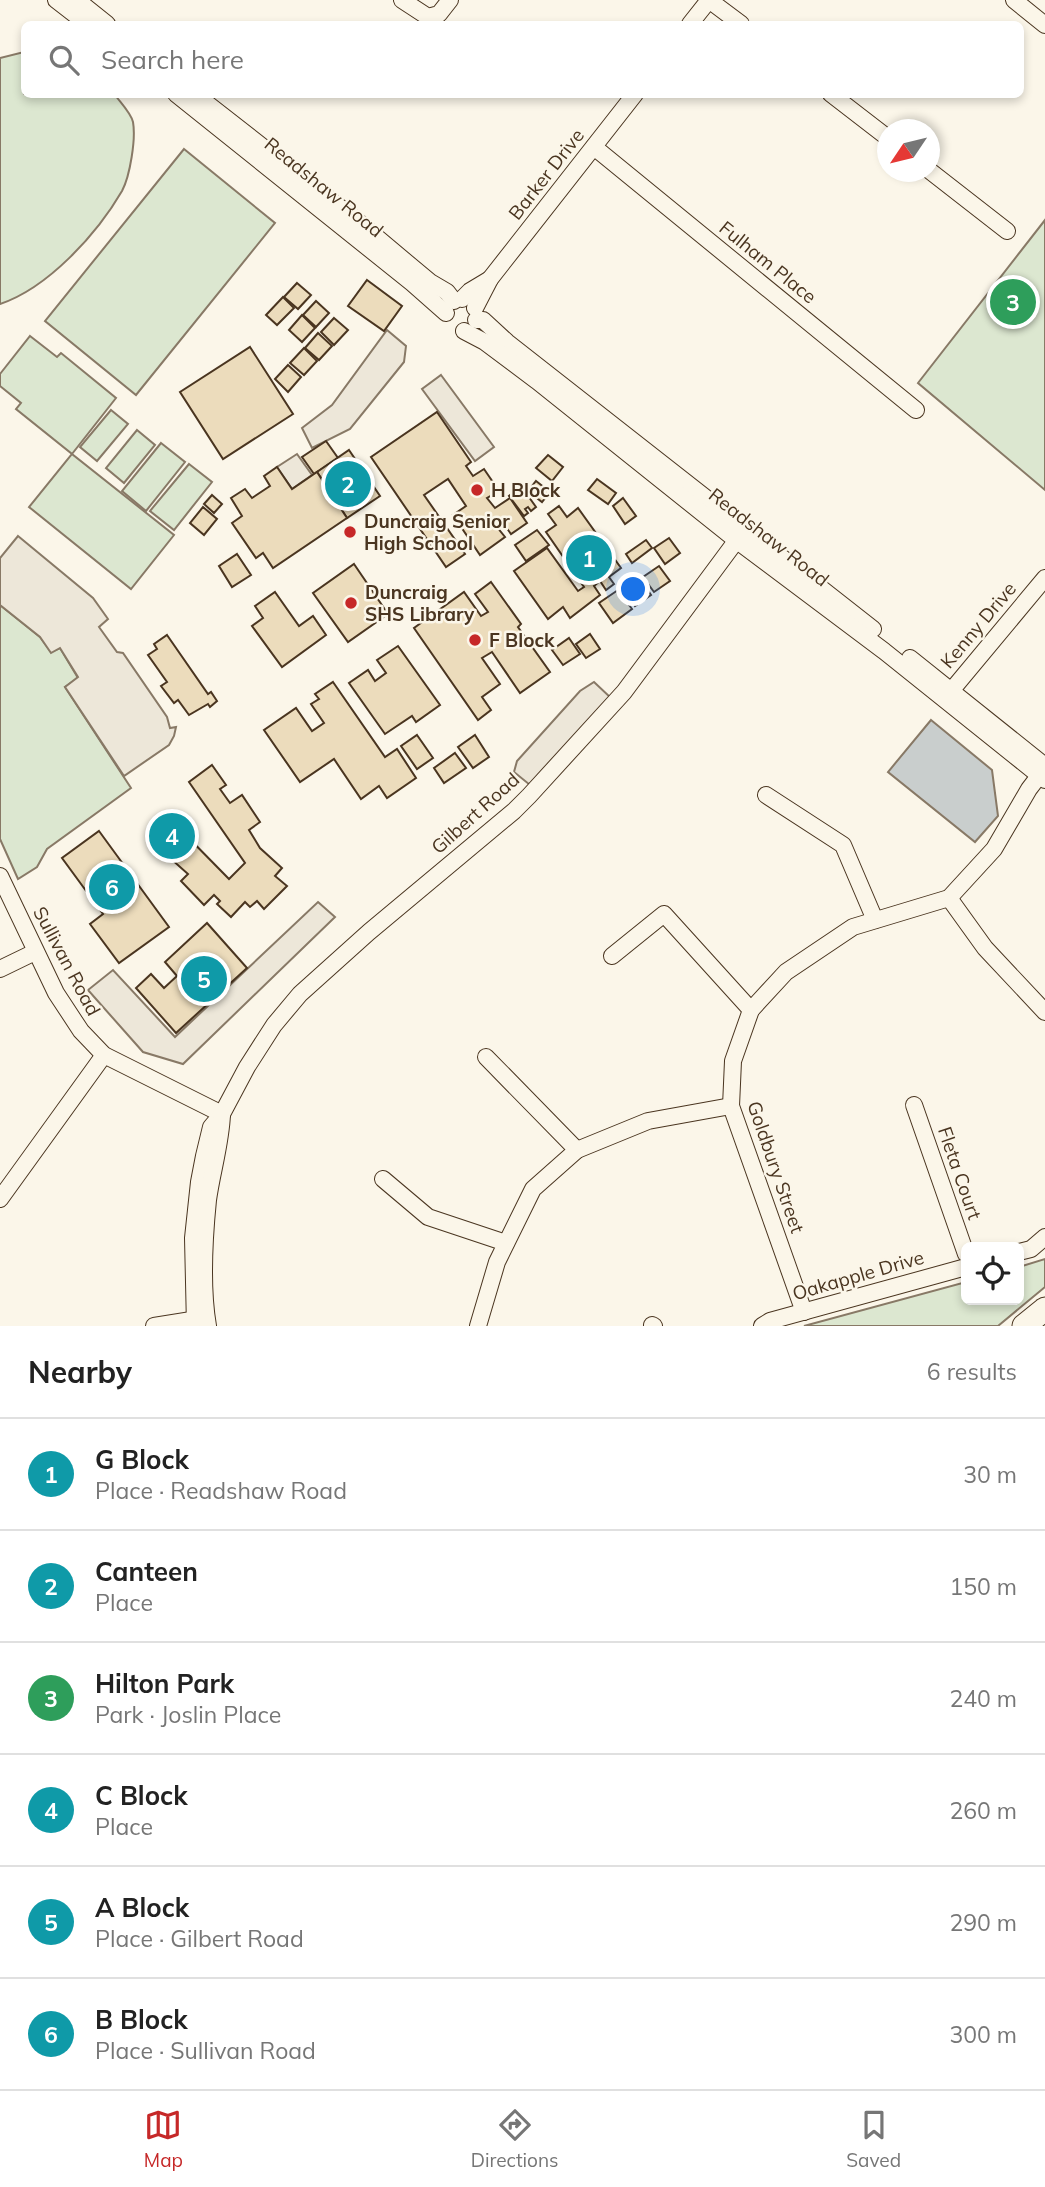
<!DOCTYPE html>
<meta charset="utf-8">
<style>
body{margin:0;font-family:Mulish,sans-serif;background:#f2f2f2;color:#222}
.controls{position:absolute;right:21px;bottom:21px;display:grid;overflow:hidden;border-radius:10px;box-shadow:0 4px 10px #0003}
.controls button{width:63px;height:63px;display:grid;place-items:center;padding:0;border:0;border-bottom:2px solid #e0e0e0;background:#fff;color:#222;font:35px sans-serif}
.compass{position:absolute;left:877px;top:119px;width:63px;height:63px;border-radius:50%;background:#fff;box-shadow:0 4px 10px #0003;rotate:235deg}
.you{position:absolute;left:634px;top:590px;width:24px;height:24px;margin:-18px;border:5px solid #fff;border-radius:50%;background:#1a73e8;box-shadow:0 0 0 10px #1a73e833}
.badge{display:grid;place-items:center;width:46px;height:46px;border-radius:50%;background:#c62828;color:#fff;font-size:23px;font-weight:700}
.pin{position:absolute;translate:-50% -50%;border:4px solid #fff;box-shadow:0 2px 7px #0006}
.list{margin:0;padding:0;list-style:none}
h2{display:flex;justify-content:space-between;align-items:center;height:91px;margin:0;padding:0 28px;font-size:30px}
h2 small{font-size:23px;font-weight:400;color:#767676}
.list li{display:grid;grid-template-columns:46px 1fr auto;gap:21px;align-items:center;box-sizing:border-box;height:112px;padding:0 28px;border-top:2px solid #e0e0e0}
.list b{display:block;font-size:26px;white-space:nowrap}
.list p{margin:0;font-size:23px;white-space:nowrap;color:#767676}
.list em{font-size:23px;font-style:normal;color:#767676}
.icon{flex:none;width:38px;height:38px;fill:none;stroke:currentColor;stroke-width:2;stroke-linecap:round;stroke-linejoin:round}
.map{position:relative;flex:none;width:1045px;height:1326px;overflow:hidden}
.search{position:absolute;background:#fff;box-shadow:0 4px 10px #0003;left:21px;right:21px;top:21px;height:77px;display:flex;align-items:center;gap:18px;box-sizing:border-box;padding:0 24px;border-radius:10px;color:#767676;font-size:26px}
.sheet{height:763px;background:#fff}
nav{display:flex;justify-content:space-around;align-items:center;box-sizing:border-box;height:98px;border-top:2px solid #e0e0e0;background:#fff;font-size:19px;color:#767676}
nav a{display:grid;justify-items:center;gap:4px}
nav .on{color:#c62828}
.map>svg:first-child{display:block}
.green{fill:#dce7d0;stroke:#887966;stroke-width:2}
.parking{fill:#ede7d9;stroke:#887966;stroke-width:2}
.water{fill:#c9cecd;stroke:#887966;stroke-width:2}
.building{fill:#ecdcbc;stroke:#4a3520;stroke-width:2}
.lines{fill:none;stroke-linecap:round;stroke-linejoin:round}
.minor-casing{stroke:#4a3520;stroke-width:18}
.highway-casing{stroke:#4a3520;stroke-width:25}
.minor{stroke:#fbf6e9;stroke-width:16}
.highway{stroke:#fbf6e9;stroke-width:23}
.poi-dot{fill:#c62828;stroke:#fbf6e9;stroke-width:2.5}
.labels{text-anchor:middle;dominant-baseline:central;stroke-width:5;stroke-linejoin:round;paint-order:stroke}
.street-label{font-size:19px;fill:#4a3520;stroke:#fbf6e9}
.poi-label{font-size:19px;font-weight:bold;fill:#4a3520;stroke:#fbf6e9;text-anchor:start}
</style>
<div class="map">
<svg width="1045" height="1326" viewBox="0 0 1045 1326">
<rect width="100%" height="100%" fill="#fbf6e9"/>
<g class="green">
<path d="M24,52V94L115,95C120,102 131,113 133,122C136,139 130,176 122,191C97,234 48,288 0,304V58Z"/>
<path d="M184,149L275,223L136,395L45,321Z"/>
<path d="M1045,220V490L918,383Z"/>
<path d="M30,336L57,357L61,353L116,398L72,454L174,535L131,589L29,507L72,454L16,409L21,403L0,386V374Z"/>
<path d="M111,410L128,424L97,461L80,447Z"/>
<path d="M137,430L155,445L124,483L106,468Z"/>
<path d="M161,443L185,462L146,511L122,491Z"/>
<path d="M189,464L212,482L174,530L150,511Z"/>
<path d="M0,605L40,637L51,652L60,648L78,678L65,687L131,788L47,849L37,867L18,879L0,839Z"/>
<path d="M1045,1259V1287L998,1326H804L966,1282V1300H1019V1267Z"/>
</g>
<g class="parking">
<path d="M387,330L406,346L404,362L350,429L312,448L302,428L332,405Z"/>
<path d="M441,375L494,447L475,461L422,389Z"/>
<path d="M297,454L312,475L292,489L277,467Z"/>
<path d="M18,536L93,598L108,619L99,627L117,652L123,653L167,717L170,728L176,727L174,736L169,745L124,776L65,687L78,677L60,648L51,653L40,637L0,605V558Z"/>
<path d="M594,682L611,698L530,785L514,772L517,761L580,691Z"/>
<path d="M318,902L335,917L183,1064L143,1052L88,990L113,970L175,1037Z"/>
</g>
<path class="water" d="M931,720L992,770L998,816L975,842L888,772Z"/>
<g class="building">
<path d="M367,280L402,306L384,331L348,306Z"/>
<path d="M297,283L311,295L298,309L284,297Z"/>
<path d="M283,297L294,308L277,325L266,315Z"/>
<path d="M316,301L329,313L316,327L303,315Z"/>
<path d="M302,315L315,328L302,342L289,330Z"/>
<path d="M334,318L348,330L334,345L321,332Z"/>
<path d="M318,333L332,346L319,360L305,348Z"/>
<path d="M250,347L293,414L223,459L180,392Z"/>
<path d="M304,348L317,361L304,375L290,363Z"/>
<path d="M288,365L301,377L288,392L275,379Z"/>
<path d="M437,412L471,462L466,466L473,476L484,469L499,491L487,498L495,508L510,498L527,523L511,534L503,523L497,527L505,537L480,555L453,515L466,506L448,479L424,495L465,554L446,567L371,457Z"/>
<path d="M326,441L338,458L314,474L302,457Z"/>
<path d="M349,450L380,496L347,518L317,472Z"/>
<path d="M548,455L563,467L552,481L536,468Z"/>
<path d="M277,467L292,489L317,472L347,518L273,568L263,553L256,558L232,523L242,516L231,498L245,489L252,498L270,486L264,476Z"/>
<path d="M597,479L616,493L608,504L588,490Z"/>
<path d="M536,481L550,492L542,502L528,491Z"/>
<path d="M521,486L536,507L531,511L528,507L525,509L528,513L524,516L509,496Z"/>
<path d="M212,495L222,504L214,513L204,504Z"/>
<path d="M623,498L636,516L625,524L613,506Z"/>
<path d="M559,506L567,517L578,508L621,568L609,577L614,584L606,590L600,581L594,586L600,595L570,618L563,607L548,619L514,571L547,548L578,591L584,587L546,532L556,525L548,514Z"/>
<path d="M203,507L217,519L204,535L190,523Z"/>
<path d="M537,530L549,545L526,561L515,545Z"/>
<path d="M669,538L680,553L665,564L654,548Z"/>
<path d="M646,540L652,548L632,563L626,554Z"/>
<path d="M237,554L251,575L232,587L219,566Z"/>
<path d="M354,564L388,614L348,642L313,593Z"/>
<path d="M659,566L670,581L654,592L643,577Z"/>
<path d="M641,580L651,595L635,606L625,591Z"/>
<path d="M491,582L521,624L518,627L550,672L520,693L492,652L482,658L500,684L482,697L491,710L478,720L414,628L464,592L481,616L488,612L475,594Z"/>
<path d="M618,590L632,609L613,623L599,603Z"/>
<path d="M275,592L299,626L313,616L326,635L282,667L252,626L263,618L255,606Z"/>
<path d="M590,634L600,649L586,658L576,644Z"/>
<path d="M167,635L208,694L211,692L217,701L210,707L208,704L189,715L178,700L174,703L161,686L167,682L148,655L157,649L154,644Z"/>
<path d="M569,638L580,654L563,665L552,650Z"/>
<path d="M398,646L440,705L416,722L412,716L385,734L349,683L368,670L375,681L386,673L377,660Z"/>
<path d="M333,682L385,757L397,749L416,778L387,798L379,786L361,799L334,759L300,782L264,730L296,708L312,731L324,723L311,704L319,699L315,694Z"/>
<path d="M417,735L433,758L417,769L401,746Z"/>
<path d="M475,735L489,757L473,768L458,747Z"/>
<path d="M455,753L466,768L444,783L434,768Z"/>
<path d="M212,765L226,785L220,789L230,803L242,795L260,822L249,830L260,848L282,868L275,876L287,886L264,909L257,901L250,907L245,902L231,917L217,904L220,901L214,895L204,905L181,881L188,874L152,842L172,821L229,879L245,863L189,782Z"/>
<path d="M99,831L169,927L119,963L90,924L103,914L62,858Z"/>
<path d="M207,923L247,968L176,1033L136,988L151,974L164,988L177,976L165,962Z"/>
</g>
<g class="lines">
<g class="minor-casing">
<g id="minor">
<path d="M56,0L87,24"/>
<path d="M77,0L107,24"/>
<path d="M402,0L428,17L439,14L450,0"/>
<path d="M709,0L741,24"/>
<path d="M1014,0L1045,25"/>
<path d="M690,24L709,0"/>
<path d="M176,94L412,283L446,313"/>
<path d="M195,94L356,220L430,282L447,292L454,301"/>
<path d="M831,94L888,138"/>
<path d="M594,147L916,410"/>
<path d="M930,171L1007,231"/>
<path d="M462,299L470,291L490,279"/>
<path d="M475,308L490,279L635,94"/>
<path d="M476,320H483L507,342L873,629"/>
<path d="M464,331L485,342L537,381L736,540L884,651L1045,780"/>
<path d="M910,658L1045,766"/>
<path d="M946,697L1045,578"/>
<path d="M766,795L843,845L875,920"/>
<path d="M0,876L56,993L81,1031L104,1055L222,1114"/>
<path d="M949,898L985,948L1045,1012"/>
<path d="M612,956L664,914L751,1010"/>
<path d="M0,969L35,952"/>
<path d="M486,1057L577,1150"/>
<path d="M914,1105L966,1254"/>
<path d="M383,1179L428,1217L506,1243"/>
<path d="M0,1199L104,1055"/>
<path d="M1019,1252L1031,1249L1045,1237"/>
<path d="M804,1312L731,1106L733,1061L751,1010L786,972L853,927L949,898L994,849L1029,789L1045,768"/>
<path d="M652,1325L654,1326"/>
<path d="M154,1326L204,1318"/>
<path d="M195,1326L193,1238L199,1182L204,1156L211,1127L222,1114L247,1067L274,1025L300,994L369,932L514,811L529,796L624,692L745,529"/>
<path d="M208,1326C201,1286 204,1240 208,1200C212,1171 221,1143 222,1114"/>
<path d="M478,1326L497,1262L533,1189L577,1150L648,1121L731,1106"/>
<path d="M762,1326L770,1321L966,1267"/>
</g>
</g>
<g class="highway-casing">
<path id="highway" d="M1024,1326L1045,1309"/>
</g>
<use href="#minor" class="minor"/>
<use href="#highway" class="highway"/>
</g>
<g class="poi-dot">
<circle cx="477" cy="490" r="7"/>
<circle cx="350" cy="532" r="7"/>
<circle cx="351" cy="603" r="7"/>
<circle cx="475" cy="640" r="7"/>
</g>
<g class="labels">
<g class="street-label">
<text transform="translate(546 174) rotate(-52)">Barker Drive</text>
<text transform="translate(324 187) rotate(39)">Readshaw Road</text>
<text transform="translate(768 262) rotate(39)">Fulham Place</text>
<text transform="translate(769 537) rotate(38)">Readshaw Road</text>
<text transform="translate(978 625) rotate(-50)">Kenny Drive</text>
<text transform="translate(475 813) rotate(-42)">Gilbert Road</text>
<text transform="translate(67 961) rotate(62)">Sullivan Road</text>
<text transform="translate(776 1167) rotate(71)">Goldbury Street</text>
<text transform="translate(960 1173) rotate(71)">Fleta Court</text>
<text transform="translate(858 1275) rotate(-16)">Oakapple Drive</text>
</g>
<g class="poi-label">
<text x="491" y="490">H Block</text>
<text x="364" y="521">Duncraig Senior<tspan x="364" dy="22">High School</tspan></text>
<text x="365" y="592">Duncraig<tspan x="365" dy="22">SHS Library</tspan></text>
<text x="489" y="640">F Block</text>
</g>
</g>
</svg>
<div class="controls">
<button><svg class="icon" aria-label="locate" viewBox="0 0 24 24"><circle cx="12" cy="12" r="6"/><path d="M12 2v4M12 18v4M2 12h4M18 12h4"/></svg></button>
</div>
<svg class="compass" viewBox="-18 -18 36 36"><path d="M0-13l5 13h-10z" fill="#e53935"/><path d="M0 13l5-13h-10z" fill="#767676"/></svg>
<div class="you"></div>
<div class="pin badge" style="left:589px;top:558px;background:#0f9aa8">1</div>
<div class="pin badge" style="left:348px;top:484px;background:#0f9aa8">2</div>
<div class="pin badge" style="left:1013px;top:302px;background:#2e9e5b">3</div>
<div class="pin badge" style="left:172px;top:836px;background:#0f9aa8">4</div>
<div class="pin badge" style="left:204px;top:979px;background:#0f9aa8">5</div>
<div class="pin badge" style="left:112px;top:887px;background:#0f9aa8">6</div>
<div class="search"><svg class="icon" aria-label="search" viewBox="0 0 24 24"><circle cx="10" cy="10" r="6"/><path d="M15 15l6 6"/></svg>Search here</div>
</div>
<section class="sheet">
<h2>Nearby<small>6 results</small></h2>
<ul class="list">
<li><span class="badge" style="background:#0f9aa8">1</span><div><b>G Block</b><p>Place · Readshaw Road</p></div><em>30 m</em></li>
<li><span class="badge" style="background:#0f9aa8">2</span><div><b>Canteen</b><p>Place</p></div><em>150 m</em></li>
<li><span class="badge" style="background:#2e9e5b">3</span><div><b>Hilton Park</b><p>Park · Joslin Place</p></div><em>240 m</em></li>
<li><span class="badge" style="background:#0f9aa8">4</span><div><b>C Block</b><p>Place</p></div><em>260 m</em></li>
<li><span class="badge" style="background:#0f9aa8">5</span><div><b>A Block</b><p>Place · Gilbert Road</p></div><em>290 m</em></li>
<li><span class="badge" style="background:#0f9aa8">6</span><div><b>B Block</b><p>Place · Sullivan Road</p></div><em>300 m</em></li>
</ul>
</section>
<nav>
<a class="on"><svg class="icon" aria-label="map" viewBox="0 0 24 24"><path d="M3 6l6-2 6 2 6-2v14l-6 2-6-2-6 2zM9 4v14M15 6v14"/></svg>Map</a>
<a><svg class="icon" aria-label="directions" viewBox="0 0 24 24"><path d="M12 3l9 9-9 9-9-9zM9 14v-3h6M13 9l2 2-2 2"/></svg>Directions</a>
<a><svg class="icon" aria-label="saved" viewBox="0 0 24 24"><path d="M7 4h10v16l-5-4-5 4z"/></svg>Saved</a>
</nav>
